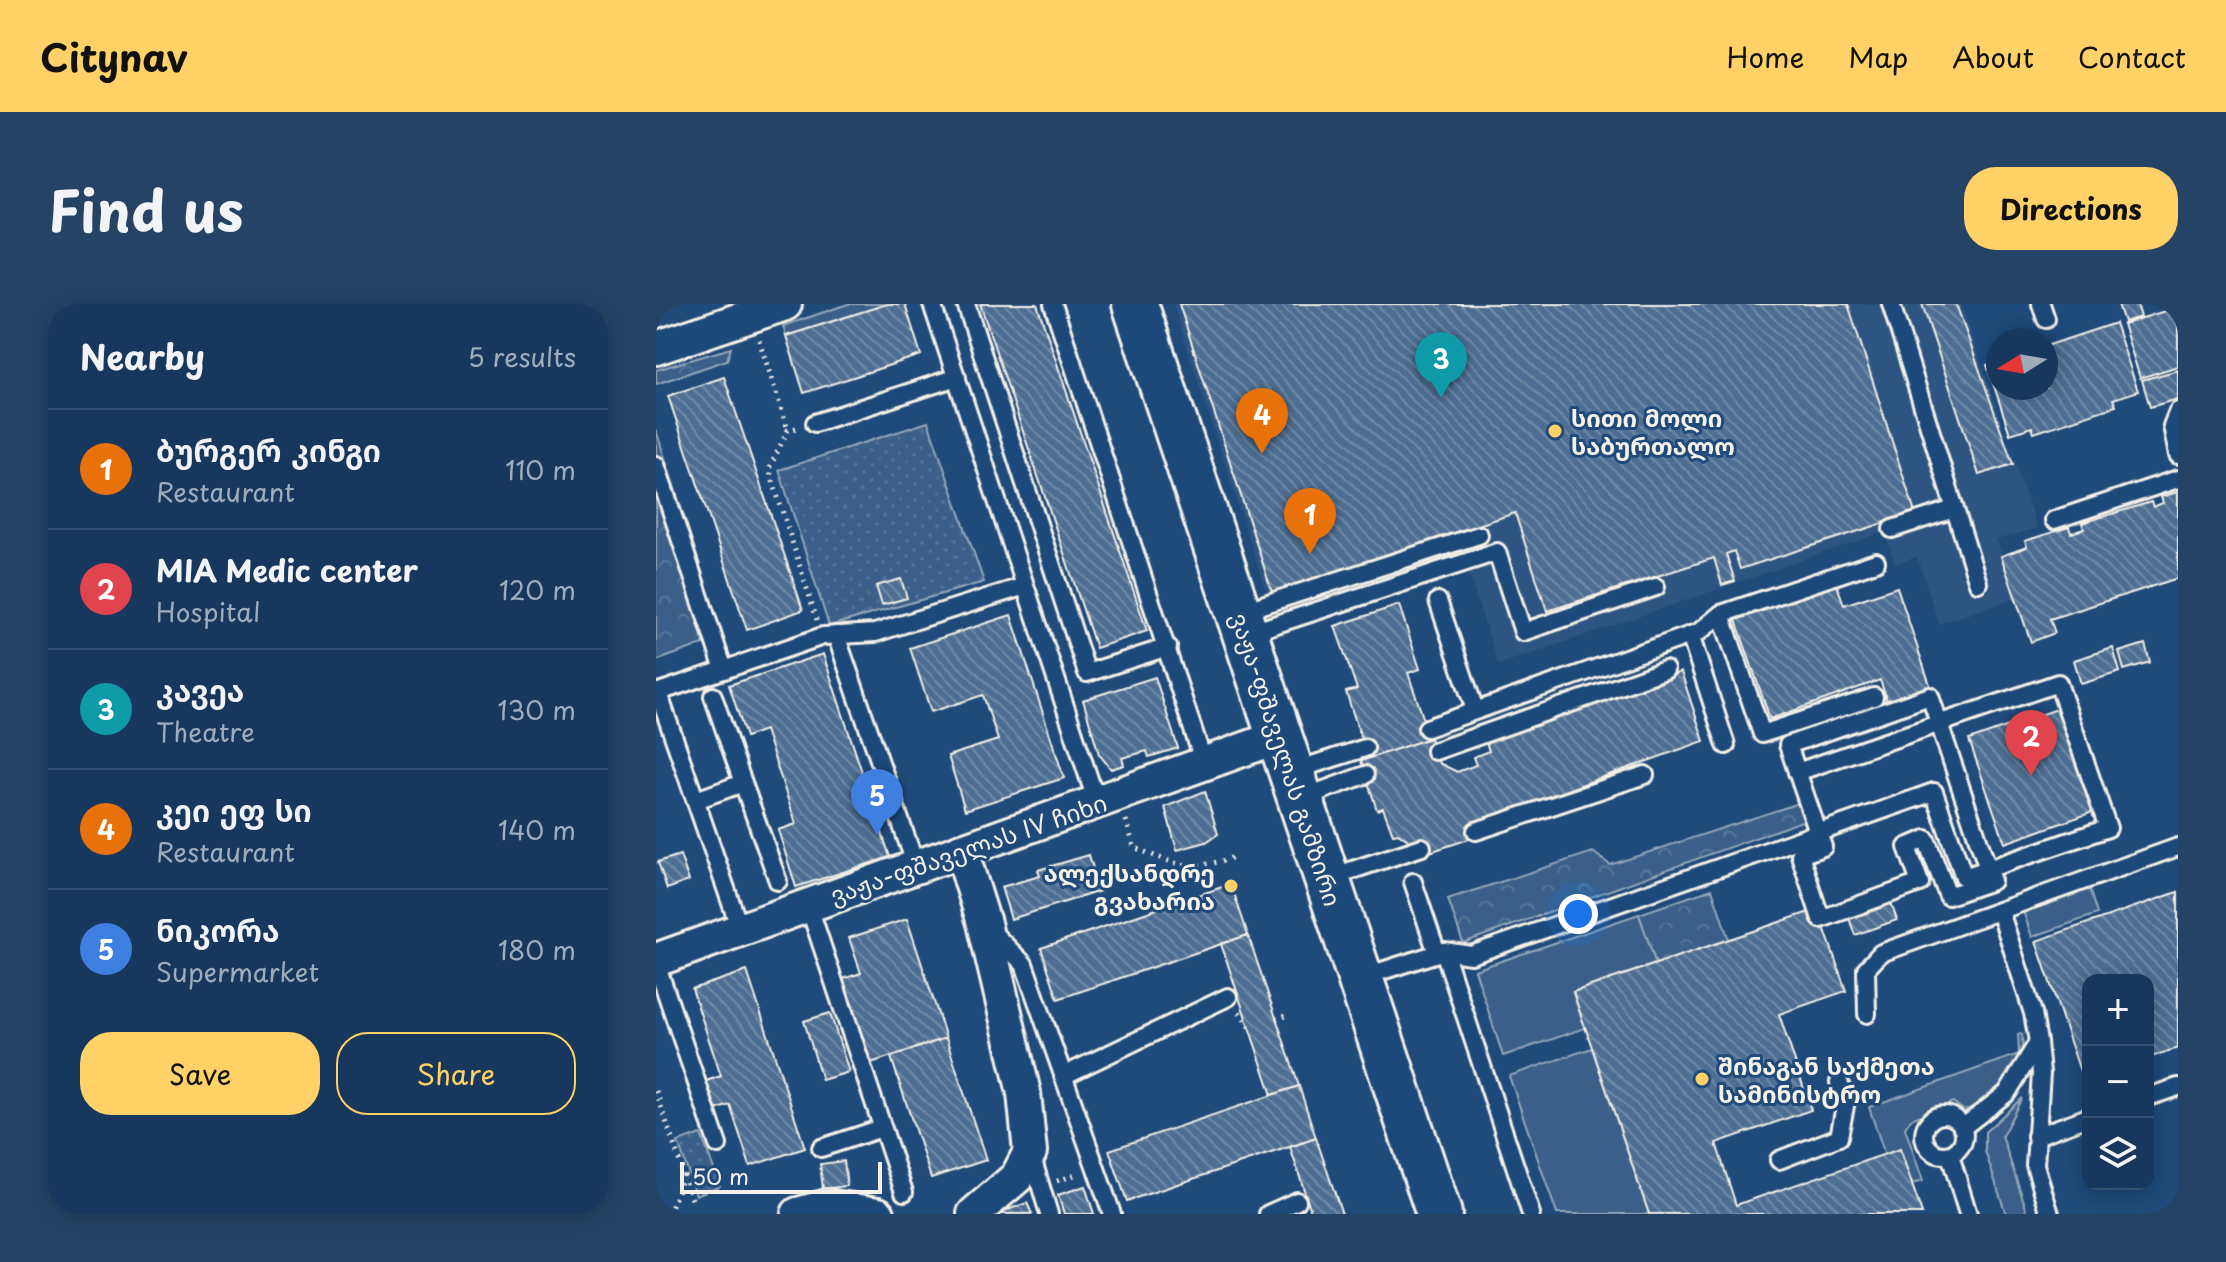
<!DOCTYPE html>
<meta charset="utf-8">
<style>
body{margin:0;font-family:"Playpen Sans","Noto Sans Georgian",sans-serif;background:#244365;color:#f1f3f6}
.controls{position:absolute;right:24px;bottom:24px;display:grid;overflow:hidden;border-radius:16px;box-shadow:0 4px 20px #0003}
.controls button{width:72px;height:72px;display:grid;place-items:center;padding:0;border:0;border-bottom:2px solid #365272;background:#17385c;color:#f1f3f6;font:40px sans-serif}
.compass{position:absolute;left:1330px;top:24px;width:72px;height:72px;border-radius:50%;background:#17385c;box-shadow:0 4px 20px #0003;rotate:259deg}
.scale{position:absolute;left:24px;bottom:20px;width:202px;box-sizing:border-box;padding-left:8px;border:4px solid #f4f1e8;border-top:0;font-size:22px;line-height:28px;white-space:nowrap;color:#f4f1e8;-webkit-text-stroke:6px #1f4a7a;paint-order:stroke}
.you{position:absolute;left:922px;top:610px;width:28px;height:28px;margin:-20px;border:6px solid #fff;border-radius:50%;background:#1a73e8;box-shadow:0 0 0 12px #1a73e833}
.badge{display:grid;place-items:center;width:52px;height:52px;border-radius:50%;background:#ffd166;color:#fff;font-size:26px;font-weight:700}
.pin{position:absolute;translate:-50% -66px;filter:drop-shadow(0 2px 4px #0008)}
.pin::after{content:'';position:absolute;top:42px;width:28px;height:24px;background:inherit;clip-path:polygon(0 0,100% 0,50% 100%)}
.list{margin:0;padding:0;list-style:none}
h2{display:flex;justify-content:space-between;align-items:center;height:104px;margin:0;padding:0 32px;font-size:34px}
h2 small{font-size:26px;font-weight:400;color:#9eacbb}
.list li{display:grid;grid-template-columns:52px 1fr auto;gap:24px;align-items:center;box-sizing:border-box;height:120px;padding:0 32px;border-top:2px solid #365272}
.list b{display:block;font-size:30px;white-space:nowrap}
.list p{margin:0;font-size:26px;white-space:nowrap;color:#9eacbb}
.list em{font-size:26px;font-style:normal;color:#9eacbb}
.actions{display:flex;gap:16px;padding:24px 32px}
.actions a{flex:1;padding:18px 0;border:2px solid #ffd166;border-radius:32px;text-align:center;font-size:28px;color:#ffd166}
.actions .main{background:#ffd166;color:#111}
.icon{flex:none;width:44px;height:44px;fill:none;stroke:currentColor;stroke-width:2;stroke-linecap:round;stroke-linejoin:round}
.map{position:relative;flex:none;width:1522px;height:910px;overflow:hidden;border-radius:32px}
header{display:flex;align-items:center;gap:48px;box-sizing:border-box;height:112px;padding:0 40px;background:#ffd166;color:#111}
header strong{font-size:38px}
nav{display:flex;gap:44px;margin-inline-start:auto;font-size:28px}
.intro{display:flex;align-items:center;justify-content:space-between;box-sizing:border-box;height:192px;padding:0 48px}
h1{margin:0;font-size:56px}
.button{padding:20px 36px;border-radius:32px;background:#ffd166;color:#111;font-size:28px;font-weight:700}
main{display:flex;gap:48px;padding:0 48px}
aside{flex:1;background:#17385c;border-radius:32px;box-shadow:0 4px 20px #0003}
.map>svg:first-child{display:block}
.built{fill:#2d5581}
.green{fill:#3a5f88;stroke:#97a8b8;stroke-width:2}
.forest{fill:url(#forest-crowns);stroke:#97a8b8;stroke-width:2}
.park{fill:url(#park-dots);stroke:#97a8b8;stroke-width:2}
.building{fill:url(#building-back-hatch);stroke:#f4f1e8;stroke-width:2}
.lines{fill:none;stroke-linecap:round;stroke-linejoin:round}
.service-casing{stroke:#f4f1e8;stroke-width:22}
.minor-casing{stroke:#f4f1e8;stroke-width:38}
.primary-casing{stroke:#f4f1e8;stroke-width:50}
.path{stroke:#f4f1e8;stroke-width:5;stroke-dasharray:2 6;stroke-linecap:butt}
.service{stroke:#1f4a7a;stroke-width:16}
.minor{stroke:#1f4a7a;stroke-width:32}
.primary{stroke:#1f4a7a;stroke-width:44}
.poi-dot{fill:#ffd166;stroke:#1f4a7a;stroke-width:3}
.labels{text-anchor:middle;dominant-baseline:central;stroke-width:6;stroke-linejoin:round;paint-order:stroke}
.poi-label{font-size:24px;font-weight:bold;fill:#f4f1e8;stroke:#1f4a7a;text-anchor:start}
.street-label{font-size:24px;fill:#f4f1e8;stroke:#1f4a7a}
</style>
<header>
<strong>Citynav</strong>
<nav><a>Home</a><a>Map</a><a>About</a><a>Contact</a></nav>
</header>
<div class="intro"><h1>Find us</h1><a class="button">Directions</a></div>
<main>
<aside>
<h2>Nearby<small>5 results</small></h2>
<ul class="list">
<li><span class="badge" style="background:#e8710a">1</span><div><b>ბურგერ კინგი</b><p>Restaurant</p></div><em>110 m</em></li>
<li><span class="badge" style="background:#e0444e">2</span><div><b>MIA Medic center</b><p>Hospital</p></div><em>120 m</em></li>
<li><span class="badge" style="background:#0f9aa8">3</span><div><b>კავეა</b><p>Theatre</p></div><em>130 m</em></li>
<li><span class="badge" style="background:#e8710a">4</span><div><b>კეი ეფ სი</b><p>Restaurant</p></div><em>140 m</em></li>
<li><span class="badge" style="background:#3f7fe0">5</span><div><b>ნიკორა</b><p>Supermarket</p></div><em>180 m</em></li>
</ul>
<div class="actions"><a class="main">Save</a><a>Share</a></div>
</aside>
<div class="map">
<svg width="1522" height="910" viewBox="0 0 1522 910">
<defs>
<pattern id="forest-crowns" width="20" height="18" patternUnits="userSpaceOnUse" patternTransform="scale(2)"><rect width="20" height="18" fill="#3a5f88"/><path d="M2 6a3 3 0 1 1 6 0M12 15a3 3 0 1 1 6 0" fill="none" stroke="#577699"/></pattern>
<pattern id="park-dots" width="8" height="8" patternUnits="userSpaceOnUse" patternTransform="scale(2)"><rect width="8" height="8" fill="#3a5f88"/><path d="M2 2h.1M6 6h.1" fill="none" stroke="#577699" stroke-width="1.8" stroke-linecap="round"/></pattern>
<pattern id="building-back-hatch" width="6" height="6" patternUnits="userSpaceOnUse" patternTransform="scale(2)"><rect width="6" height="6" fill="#4d6e92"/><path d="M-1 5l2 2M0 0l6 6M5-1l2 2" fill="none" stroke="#708aa6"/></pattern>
</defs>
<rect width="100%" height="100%" fill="#1f4a7a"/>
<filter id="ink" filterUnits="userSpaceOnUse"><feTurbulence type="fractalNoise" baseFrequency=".0125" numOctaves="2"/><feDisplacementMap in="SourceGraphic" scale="16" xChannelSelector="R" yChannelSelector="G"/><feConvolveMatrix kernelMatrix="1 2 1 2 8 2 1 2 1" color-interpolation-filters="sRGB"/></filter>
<g filter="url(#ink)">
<path class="built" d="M517,0H1305L1381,224L1341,236L1360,294L1283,320L1261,253L1239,260L1228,228L842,361L812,268L624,330Z"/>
<g class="green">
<path d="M192,0H231L130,32L127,22Z"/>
<path d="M1432,581L1441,610L1376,633L1366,604Z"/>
<path d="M983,610L1000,660L917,689L929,724L847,752L819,666Z"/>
<path d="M1362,730H1366C1370,767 1341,794 1308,807L1297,798L1255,815L1249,824L1267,877L1256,880L1244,845L1229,851L1213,803L1363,750Z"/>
<path d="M936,744L993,910H901L853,772Z"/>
<path d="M1366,794L1346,832L1372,910H1350L1329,847V828Z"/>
</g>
<g class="forest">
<path d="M75,44L71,56L0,80V66Z"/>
<path d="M0,126L67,333L0,357Z"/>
<path d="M1143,499L1149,516L807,639L792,595L937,548L954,561Z"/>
<path d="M1056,585L1073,636L1000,660L983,610Z"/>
</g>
<g class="park">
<path d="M272,118L328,278L173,322L123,166Z"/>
<path d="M45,830L64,882L40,891L22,838Z"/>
</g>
<g class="building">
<path d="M231,0H249L265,51L148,89L130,32Z"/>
<path d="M324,0H381L491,327L440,344Z"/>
<path d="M523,0H1192L1259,209L1084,265L1078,247L1070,250L1079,277L1066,281L1058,254L891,307L859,209L616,288Z"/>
<path d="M1266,0H1300L1357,160L1323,171Z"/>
<path d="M1462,0H1481L1485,13L1468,18Z"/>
<path d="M1522,3V62L1484,74L1467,20Z"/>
<path d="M1459,19L1482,87L1457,95L1460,102L1378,129L1376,123L1354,130L1331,61L1342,57V84H1390V42Z"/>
<path d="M1522,66V95L1494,103L1486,76Z"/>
<path d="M68,73L147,306L91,326L12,92Z"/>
<path d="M1522,188V274L1394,315L1399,329L1375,338L1345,252L1371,243L1369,237L1413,223L1415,229L1428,225L1426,219L1495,198L1497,203L1507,199L1505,193Z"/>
<path d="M245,275L251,294L226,301L220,282Z"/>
<path d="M1181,281L1188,301L1241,283L1276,387L1233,402L1224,376L1114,415L1080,316Z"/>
<path d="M743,301L764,365L752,369L774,434L712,455L690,388L701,385L679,322Z"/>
<path d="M355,311L408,474L309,506L292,452L342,436L327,391L275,408L254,344Z"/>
<path d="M1489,340L1494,358L1468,366L1463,348Z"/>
<path d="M1457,344L1464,368L1425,380L1418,356Z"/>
<path d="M167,350L234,553L140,583L122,526L140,520L109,426L90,433L73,381Z"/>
<path d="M1025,368L1048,437L840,511L842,516L822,532L771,549L742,529L737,530L727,504L721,506L705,457L774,434L783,459L801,468L820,461L817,453L833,447L830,438Z"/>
<path d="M499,373L522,444L493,453L491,447L466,454L468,461L455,465L443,450L427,396Z"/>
<path d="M1401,405L1437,508L1349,539L1313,436Z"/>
<path d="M549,487L562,530L550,538L521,546L509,503Z"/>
<path d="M24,551L33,577L11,585L2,558Z"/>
<path d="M433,551L444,587L355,615L345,583L384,572L382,566Z"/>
<path d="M575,580L592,631L402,695L385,644Z"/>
<path d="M1522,588V744L1492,754V676H1432V774L1427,776L1380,637Z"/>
<path d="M1232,591L1241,616L1199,631L1190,606Z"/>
<path d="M1162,605L1190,687L1123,710L1155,806L1060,839L1080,901L1244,845L1266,910H993L917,688Z"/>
<path d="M251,615L290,734L215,759L187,675L205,669L193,634Z"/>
<path d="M592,631L643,782L616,791L565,640Z"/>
<path d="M91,667L149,844L94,862L74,801L57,807L47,778L65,772L36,685Z"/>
<path d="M174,709L193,768L166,776L148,717Z"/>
<path d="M290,734L330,856L275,874L235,753Z"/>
<path d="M643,782L660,834L471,897L453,846Z"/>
<path d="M660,834L686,910H656L634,843Z"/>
<path d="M188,857L191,882L167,885L164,860Z"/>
<path d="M429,882L438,910H408L402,891Z"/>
<path d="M371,899L376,910H340Z"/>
</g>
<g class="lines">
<g class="service-casing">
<g id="service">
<path d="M276,0L441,499"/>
<path d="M310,0L431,369L512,343"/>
<path d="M397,0L548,459"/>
<path d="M1235,0L1322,279"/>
<path d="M1385,0L1390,15"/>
<path d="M1522,107L1516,122L1522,151"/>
<path d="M159,119L301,73"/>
<path d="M0,161L68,366"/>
<path d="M1398,216L1522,175"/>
<path d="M1236,225L1298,205"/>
<path d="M782,297L819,406"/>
<path d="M584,308L823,231"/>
<path d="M1065,310L1106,430L1218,393"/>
<path d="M593,329L841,248L867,328L1000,283"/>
<path d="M180,331L260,562"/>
<path d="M1034,331L1070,441"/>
<path d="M2,388L84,625"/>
<path d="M0,389L167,332L219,329L369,282"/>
<path d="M57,392L87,479"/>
<path d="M1274,392L1336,577L1292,592L1270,535L1251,543L1264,579L1165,615L1144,551L1167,543L1132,441Z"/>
<path d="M771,424L1043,328L1065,310L1220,258"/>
<path d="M779,447L1009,366"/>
<path d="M637,467L709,444"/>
<path d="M646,494L709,471"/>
<path d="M40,496L87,479L122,577"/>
<path d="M820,527L989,471"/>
<path d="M672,574L766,543"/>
<path d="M757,578L781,649"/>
<path d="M152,600L248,888"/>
<path d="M1344,607L1377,709L1382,738L1385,769L1379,861L1394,910"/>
<path d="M336,628L368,660L456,910"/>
<path d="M788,647L875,910"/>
<path d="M0,659L62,841"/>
<path d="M707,673L788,647L815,651L1278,488L1308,573L1452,524L1402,379L1141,468"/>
<path d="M1211,710L1210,665L1225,649L1522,543"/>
<path d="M407,772L572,693"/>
<path d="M1492,793L1522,783"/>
<circle cx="1288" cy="831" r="20"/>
<path d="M1306,824L1351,789L1381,740"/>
<path d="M1380,832L1432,813"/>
<path d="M165,844L226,824"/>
<path d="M375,850L393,910"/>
<path d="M1294,851L1312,910"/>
<path d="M1123,856L1183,833L1190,797L1183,778"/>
<path d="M612,910L641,897"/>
</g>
</g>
<g class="minor-casing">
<g id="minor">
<path d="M0,44L129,0"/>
<path d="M305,546L328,619L368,789L374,848L361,873L318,910"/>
<path d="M0,656L625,432"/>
<path d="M142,910L171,902L222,910"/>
</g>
</g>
<g class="primary-casing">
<path id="primary" d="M479,0L783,910"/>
</g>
<g class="path">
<path d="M103,36L132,126"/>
<path d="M536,47L538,46"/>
<path d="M140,124L132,126L113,165L161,316"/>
<path d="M470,516L478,543C518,561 535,568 578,553"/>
<path d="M583,708L594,724"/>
<path d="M620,715L633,711"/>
<path d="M0,787L37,898"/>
<path d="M401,877L422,870"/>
<path d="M13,910L28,870"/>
</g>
<use href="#service" class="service"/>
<use href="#minor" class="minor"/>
<use href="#primary" class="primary"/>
</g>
</g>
<g class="poi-dot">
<circle cx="899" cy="127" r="8"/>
<circle cx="575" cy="582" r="8"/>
<circle cx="1046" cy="775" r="8"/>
</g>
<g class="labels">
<g class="poi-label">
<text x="915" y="113">სითი მოლი<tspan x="915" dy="28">საბურთალო</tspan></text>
<text x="559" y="568" text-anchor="end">ალექსანდრე<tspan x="559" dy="28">გვახარია</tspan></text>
<text x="1062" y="761">შინაგან საქმეთა<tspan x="1062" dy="28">სამინისტრო</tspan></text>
</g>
<g class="street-label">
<text transform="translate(631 455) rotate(72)">ვაჟა-ფშაველას გამზირი</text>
<text transform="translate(312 544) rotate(-19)">ვაჟა-ფშაველას IV ჩიხი</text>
</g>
</g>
</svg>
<div class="controls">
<button>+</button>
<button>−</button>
<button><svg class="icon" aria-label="layers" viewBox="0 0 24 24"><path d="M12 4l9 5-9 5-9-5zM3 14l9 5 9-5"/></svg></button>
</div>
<svg class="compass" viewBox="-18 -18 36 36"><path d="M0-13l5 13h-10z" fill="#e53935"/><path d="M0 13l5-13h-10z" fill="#9eacbb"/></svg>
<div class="scale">50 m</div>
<div class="you"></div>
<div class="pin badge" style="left:654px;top:250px;background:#e8710a">1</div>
<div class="pin badge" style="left:1375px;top:472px;background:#e0444e">2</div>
<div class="pin badge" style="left:785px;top:94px;background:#0f9aa8">3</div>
<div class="pin badge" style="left:606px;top:150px;background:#e8710a">4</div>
<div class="pin badge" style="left:221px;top:531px;background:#3f7fe0">5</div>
</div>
</main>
